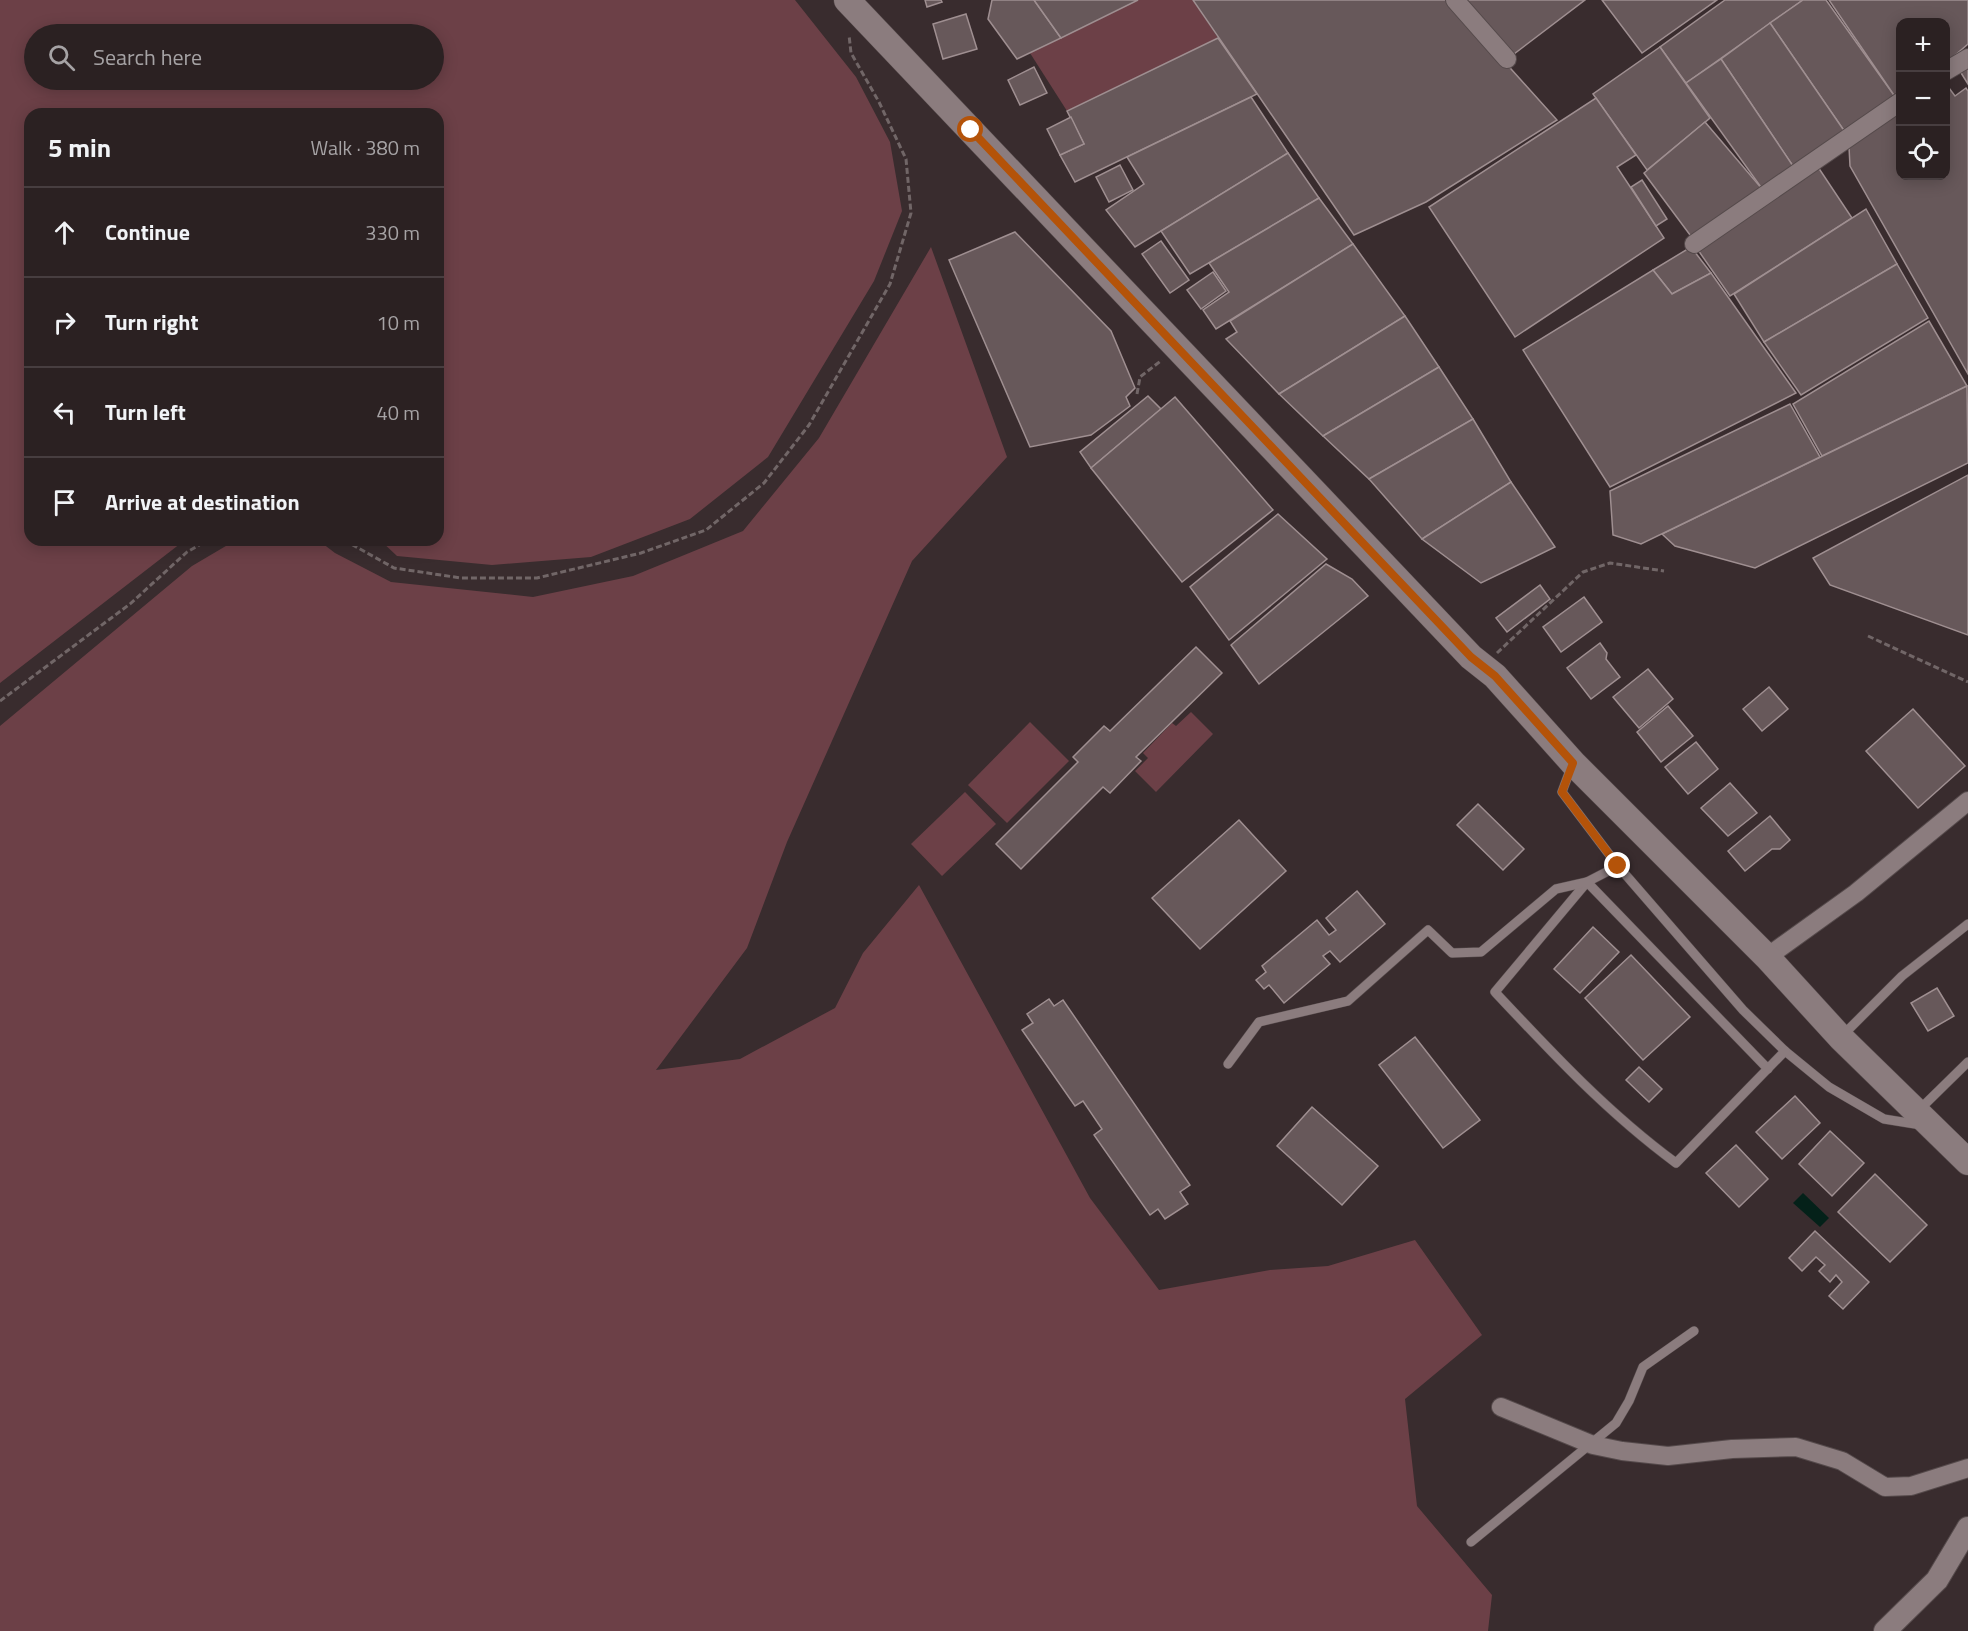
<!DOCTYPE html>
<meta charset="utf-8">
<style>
body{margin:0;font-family:"Titillium Web",sans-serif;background:#372e2f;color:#f1f3f6}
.controls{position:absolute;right:18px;top:18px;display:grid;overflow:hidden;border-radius:12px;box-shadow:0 3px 15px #0003}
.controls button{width:54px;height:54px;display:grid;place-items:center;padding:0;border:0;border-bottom:2px solid #473e40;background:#2b2122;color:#f1f3f6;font:30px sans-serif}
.stop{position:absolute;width:18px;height:18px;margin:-14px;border:4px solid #b45309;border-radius:50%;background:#fff}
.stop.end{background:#b45309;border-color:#fff;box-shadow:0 2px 6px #0008}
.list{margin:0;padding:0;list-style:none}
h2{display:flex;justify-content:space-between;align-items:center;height:78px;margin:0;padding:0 24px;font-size:26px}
h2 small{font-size:20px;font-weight:400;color:#a6a3a5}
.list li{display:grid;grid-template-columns:39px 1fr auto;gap:18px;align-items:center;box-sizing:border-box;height:90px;padding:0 24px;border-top:2px solid #473e40}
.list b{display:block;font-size:22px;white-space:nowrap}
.list em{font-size:20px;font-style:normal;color:#a6a3a5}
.icon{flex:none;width:33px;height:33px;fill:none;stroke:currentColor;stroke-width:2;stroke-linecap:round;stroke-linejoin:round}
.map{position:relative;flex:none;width:1968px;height:1631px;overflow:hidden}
.search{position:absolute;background:#2b2122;box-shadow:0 3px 15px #0003;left:24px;top:24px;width:420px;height:66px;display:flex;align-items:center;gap:15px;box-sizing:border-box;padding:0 21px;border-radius:33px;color:#a6a3a5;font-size:22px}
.panel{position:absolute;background:#2b2122;box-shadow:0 3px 15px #0003;left:24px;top:108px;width:420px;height:438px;border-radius:18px}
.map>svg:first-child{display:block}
.green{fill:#6c4047;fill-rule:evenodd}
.water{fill:#042119}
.building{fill:#67585a;stroke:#9f8f91;stroke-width:1.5}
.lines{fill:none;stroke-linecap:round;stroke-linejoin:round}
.service-casing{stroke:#554a4b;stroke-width:10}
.minor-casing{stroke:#554a4b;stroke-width:20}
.tertiary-casing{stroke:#554a4b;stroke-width:24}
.secondary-casing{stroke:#554a4b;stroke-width:27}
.path{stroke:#716667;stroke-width:3;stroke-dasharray:6 3;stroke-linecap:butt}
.service{stroke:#8b7c7e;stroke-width:9}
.minor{stroke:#8b7c7e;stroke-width:18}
.tertiary{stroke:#8b7c7e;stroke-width:22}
.secondary{stroke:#8b7c7e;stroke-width:26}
.route{stroke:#b45309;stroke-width:8}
</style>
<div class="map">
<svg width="1968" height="1631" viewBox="0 0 1968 1631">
<rect width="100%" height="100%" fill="#392c2e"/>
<g class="green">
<path d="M0,0H795L856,77L890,142L902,211L874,281L768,457L690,519L591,557L492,565L397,556L380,540H438V114H30V540H185L0,683ZM34,34H434V80H34Z"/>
<path d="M1138,0H1193L1218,38L1067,111L1030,53Z"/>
<path d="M931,247L1007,457L912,561L787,842L747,948L656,1070L740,1059L835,1008L863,953L919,885L1090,1198L1159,1290L1270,1270L1328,1266L1415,1240L1482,1335L1405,1399L1417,1506L1492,1595L1488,1631H0V726L192,566L236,540H318L335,553L391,582L533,597L633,576L743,531L819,438Z"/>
<path d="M1191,712L1213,734L1156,792L1135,771L1148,758L1143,753L1172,723L1176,726Z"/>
<path d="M1030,722L1069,761L1007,823L968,785Z"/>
<path d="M965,792L996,824L942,876L911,844Z"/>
</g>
<path class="water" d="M1803,1193L1829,1218L1820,1227L1793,1203Z"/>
<g class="building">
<path d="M925,0H941L942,2L927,7Z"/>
<path d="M992,0H1034L1061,38L1017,59L988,19Z"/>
<path d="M1034,0H1138L1061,38Z"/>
<path d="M1193,0H1449L1557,120L1426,202L1354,235Z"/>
<path d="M1460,0H1585L1510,57Z"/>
<path d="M1602,0H1717L1642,53Z"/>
<path d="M1725,0H1803L1686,83L1660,47Z"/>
<path d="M1803,0H1826L1896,98L1845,132L1770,23Z"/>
<path d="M1829,0H1968V44L1946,63V22H1900V94L1896,98Z"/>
<path d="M966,14L977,49L943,59L933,24Z"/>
<path d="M1770,23L1845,132L1795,169L1721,59Z"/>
<path d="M1218,38L1257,94L1075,182L1060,155L1084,144L1067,111Z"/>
<path d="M1660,47L1710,118L1647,170L1593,94Z"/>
<path d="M1721,59L1795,169L1763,190L1686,83Z"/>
<path d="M1968,64V84L1958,68Z"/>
<path d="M1034,67L1047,93L1020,105L1008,80Z"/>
<path d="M1946,84L1955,96L1966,88L1968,91V374L1850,166L1849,147L1900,112V176H1946Z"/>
<path d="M1251,97L1288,153L1135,247L1106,210L1144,184L1127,157Z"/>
<path d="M1596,98L1636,155L1617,167L1664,238L1515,337L1429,207Z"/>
<path d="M1071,117L1084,144L1060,155L1047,129Z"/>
<path d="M1705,122L1763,190L1693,239L1644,173Z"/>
<path d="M1288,153L1319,198L1190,274L1161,231Z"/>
<path d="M1120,165L1133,190L1109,202L1096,177Z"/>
<path d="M1818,167L1852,218L1730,296L1698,250Z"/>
<path d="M1642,180L1667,219L1656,226L1631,187Z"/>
<path d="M1319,198L1353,244L1216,329L1203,310L1229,292L1209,263Z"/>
<path d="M1866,209L1897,264L1764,342L1734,294Z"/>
<path d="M1015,232L1111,331L1135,388L1126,397L1130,406L1091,435L1030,447L949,260Z"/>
<path d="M1161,241L1189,280L1170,293L1142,254Z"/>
<path d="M1353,244L1405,316L1279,394L1226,339L1237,332L1230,321Z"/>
<path d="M1691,247L1711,273L1672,294L1653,270Z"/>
<path d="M1897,264L1928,318L1801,395L1764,342Z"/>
<path d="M1653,270L1672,294L1711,273L1796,393L1610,487L1523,350Z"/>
<path d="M1213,272L1226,291L1201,309L1187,290Z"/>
<path d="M1405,316L1439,367L1323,436L1279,394Z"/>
<path d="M1929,321L1967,386L1822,456L1793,404Z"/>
<path d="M1439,367L1473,419L1369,479L1323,436Z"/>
<path d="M1967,386L1968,463L1755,568L1675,546L1662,534Z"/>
<path d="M1148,396L1161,409L1091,468L1080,452Z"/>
<path d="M1175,397L1273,510L1182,582L1091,468Z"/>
<path d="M1790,404L1820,457L1641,544L1613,535L1610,491Z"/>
<path d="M1473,419L1511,482L1422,539L1369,479Z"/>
<path d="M1968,475V635L1830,585L1813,558Z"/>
<path d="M1511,482L1555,547L1481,583L1422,539Z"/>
<path d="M1278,514L1327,559L1229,640L1190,587Z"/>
<path d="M1326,564L1352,579L1368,596L1259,684L1231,645Z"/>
<path d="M1540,585L1550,599L1507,632L1496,618Z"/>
<path d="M1584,597L1602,622L1561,652L1543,627Z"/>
<path d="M1600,643L1607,653L1606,659L1620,677L1591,699L1567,668Z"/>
<path d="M1196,647L1222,673L1136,757L1141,761L1110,793L1103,787L1021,869L996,844L1078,762L1073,757L1104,726L1110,731Z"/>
<path d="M1648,669L1673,699L1639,728L1613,697Z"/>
<path d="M1769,687L1788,709L1762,731L1743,709Z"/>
<path d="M1668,706L1693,736L1661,762L1637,732Z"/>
<path d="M1913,709L1965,766L1918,808L1866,751Z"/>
<path d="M1696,742L1718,769L1688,794L1665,767Z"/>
<path d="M1730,783L1757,813L1728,836L1701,808Z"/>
<path d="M1478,804L1524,849L1503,870L1457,825Z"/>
<path d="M1770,816L1790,840L1780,849H1772L1745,871L1728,851Z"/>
<path d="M1239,820L1286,871L1200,949L1152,898Z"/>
<path d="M1357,891L1385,924L1340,962L1330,951L1323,956L1330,964L1284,1003L1269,985L1264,989L1256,980L1266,972L1262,966L1317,920L1329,935L1336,930L1326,918Z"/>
<path d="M1593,927L1619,952L1580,993L1554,969Z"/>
<path d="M1631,955L1690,1017L1643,1060L1585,998Z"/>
<path d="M1937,988L1954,1016L1928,1031L1911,1003Z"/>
<path d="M1049,999L1054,1006L1063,1000L1190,1185L1180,1192L1188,1204L1165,1219L1158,1209L1150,1215L1094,1135L1102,1129L1083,1101L1075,1106L1022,1030L1033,1023L1027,1014Z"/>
<path d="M1415,1037L1480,1120L1443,1148L1379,1065Z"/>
<path d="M1639,1067L1662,1089L1649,1102L1626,1080Z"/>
<path d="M1795,1096L1820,1123L1782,1159L1756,1132Z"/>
<path d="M1312,1107L1378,1166L1342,1205L1277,1146Z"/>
<path d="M1830,1131L1864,1163L1832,1196L1799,1164Z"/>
<path d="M1736,1145L1768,1179L1739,1207L1706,1173Z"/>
<path d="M1875,1174L1927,1225L1890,1262L1838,1212Z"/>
<path d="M1815,1231L1869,1282L1843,1309L1829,1296L1842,1282L1836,1275L1830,1282L1819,1271L1825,1265L1816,1257L1802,1271L1789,1258Z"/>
</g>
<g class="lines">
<g class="service-casing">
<g id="service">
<path d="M1572,765L1562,792L1618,866L1743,1010L1785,1051L1829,1087L1884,1119L1921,1125"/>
<path d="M1618,866L1587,882L1495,992C1552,1053 1608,1113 1676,1163L1785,1051"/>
<path d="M1842,1036L1902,976L1968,924"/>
<path d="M1228,1064L1259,1022L1348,1001L1428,930L1452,953L1481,952L1556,889L1587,882L1768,1069"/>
<path d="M1918,1111L1968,1062"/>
<path d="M1471,1542L1616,1423L1629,1401L1643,1367L1694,1331"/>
</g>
</g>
<g class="minor-casing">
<g id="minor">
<path d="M1455,0L1507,59"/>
<path d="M1946,71L1968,58"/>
<path d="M1694,244L1900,102"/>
<path d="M1767,957L1856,893L1968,801"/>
<path d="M1501,1407L1593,1445L1622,1451L1668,1456L1732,1449L1796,1447L1842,1461L1885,1487L1911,1486L1968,1468"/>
</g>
</g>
<g class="tertiary-casing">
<path id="tertiary" d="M1885,1631L1937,1580L1968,1528"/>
</g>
<g class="secondary-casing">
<path id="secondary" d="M847,0L1471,657L1495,676L1573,763L1767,957L1841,1038L1968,1162"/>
</g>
<g class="path">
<path d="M1137,394L1140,377L1162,360"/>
<path d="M344,540L394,568L461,578H537L641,553L706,530L764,483L809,425L890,284L911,213L906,159L879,102L851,53L849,35"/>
<path d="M1868,636L1968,682"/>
<path d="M1497,653L1583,572L1610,563L1664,571"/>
<path d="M0,701L130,604L187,552L208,540"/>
</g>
<use href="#service" class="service"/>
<use href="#minor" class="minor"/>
<use href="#tertiary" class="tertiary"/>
<use href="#secondary" class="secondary"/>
</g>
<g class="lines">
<path class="route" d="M971,130L1471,657L1495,676L1573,763L1562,792L1618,866"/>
</g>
</svg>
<div class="controls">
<button>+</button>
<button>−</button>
<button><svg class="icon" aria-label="locate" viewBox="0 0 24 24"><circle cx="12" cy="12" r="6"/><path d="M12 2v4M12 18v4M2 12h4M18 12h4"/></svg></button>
</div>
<div class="stop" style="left:971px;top:130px"></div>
<div class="stop end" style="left:1618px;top:866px"></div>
<div class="search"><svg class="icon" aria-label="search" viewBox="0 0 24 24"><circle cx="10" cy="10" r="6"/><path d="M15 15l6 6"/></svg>Search here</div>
<section class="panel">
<h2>5 min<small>Walk · 380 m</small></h2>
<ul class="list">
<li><svg class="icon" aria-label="ahead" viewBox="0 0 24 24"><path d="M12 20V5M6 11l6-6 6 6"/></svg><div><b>Continue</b></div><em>330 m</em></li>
<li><svg class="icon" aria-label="right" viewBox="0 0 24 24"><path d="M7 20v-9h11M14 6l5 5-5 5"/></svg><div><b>Turn right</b></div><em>10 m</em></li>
<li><svg class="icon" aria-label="left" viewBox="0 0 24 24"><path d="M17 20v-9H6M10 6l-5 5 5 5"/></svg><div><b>Turn left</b></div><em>40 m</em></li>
<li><svg class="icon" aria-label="arrive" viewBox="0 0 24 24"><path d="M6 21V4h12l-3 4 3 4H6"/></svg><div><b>Arrive at destination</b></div></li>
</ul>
</section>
</div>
